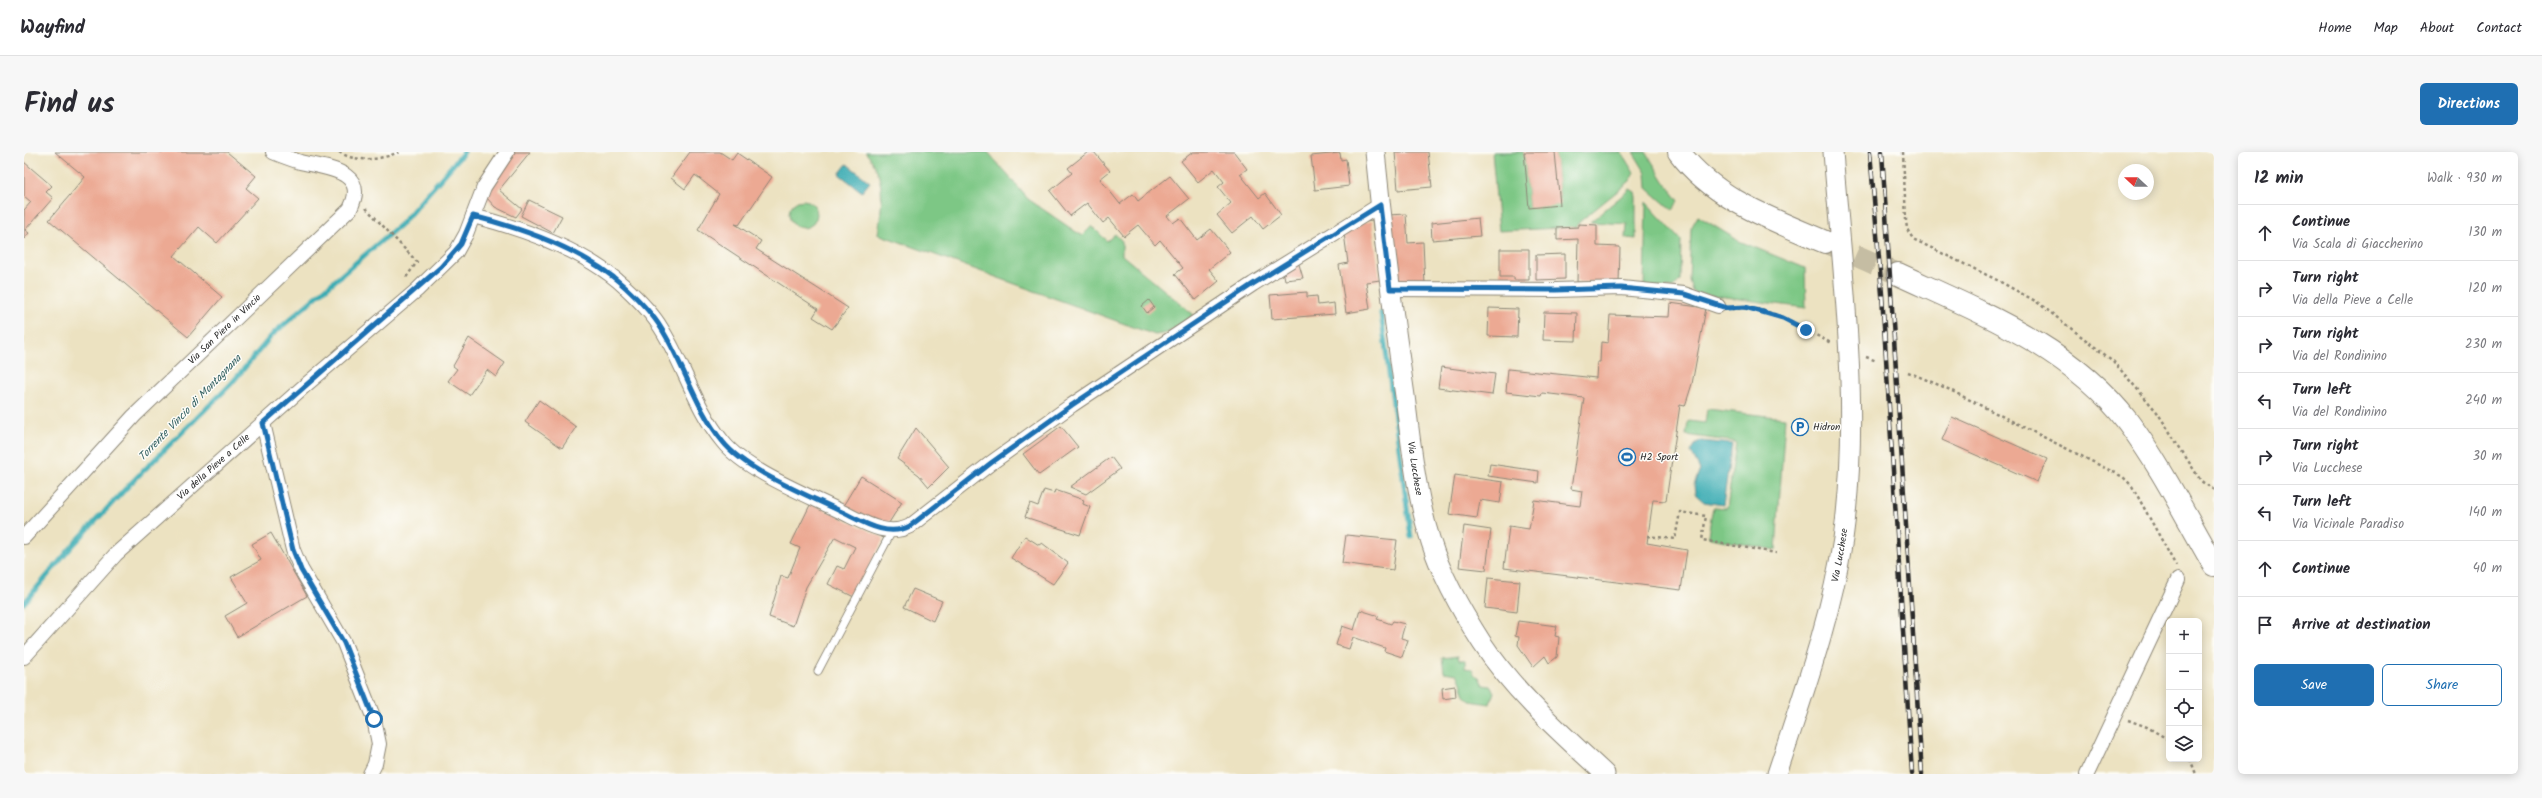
<!DOCTYPE html>
<meta charset="utf-8">
<style>
body{margin:0;font-family:Kalam,sans-serif;background:#f7f7f7;color:#2b2b33}
.controls{position:absolute;right:12px;bottom:12px;display:grid;overflow:hidden;border-radius:6px;box-shadow:0 2px 10px #0003}
.controls button{width:36px;height:36px;display:grid;place-items:center;padding:0;border:0;border-bottom:1px solid #e1e1e2;background:#fff;color:#2b2b33;font:20px sans-serif}
.compass{position:absolute;left:2094px;top:12px;width:36px;height:36px;border-radius:50%;background:#fff;box-shadow:0 2px 10px #0003;rotate:292deg}
.stop{position:absolute;width:12px;height:12px;margin:-9px;border:3px solid #1f6fb2;border-radius:50%;background:#fff}
.stop.end{background:#1f6fb2;border-color:#fff;box-shadow:0 1px 4px #0008}
.list{margin:0;padding:0;list-style:none}
h2{display:flex;justify-content:space-between;align-items:center;height:52px;margin:0;padding:0 16px;font-size:17px}
h2 small{font-size:13px;font-weight:400;color:#7c7c81}
.list li{display:grid;grid-template-columns:26px 1fr auto;gap:12px;align-items:center;box-sizing:border-box;height:56px;padding:0 16px;border-top:1px solid #e1e1e2}
.list b{display:block;font-size:15px;white-space:nowrap}
.list p{margin:0;font-size:13px;white-space:nowrap;color:#7c7c81}
.list em{font-size:13px;font-style:normal;color:#7c7c81}
.actions{display:flex;gap:8px;padding:12px 16px}
.actions a{flex:1;padding:9px 0;border:1px solid #1f6fb2;border-radius:6px;text-align:center;font-size:14px;color:#1f6fb2}
.actions .main{background:#1f6fb2;color:#fff}
.icon{flex:none;width:22px;height:22px;fill:none;stroke:currentColor;stroke-width:2;stroke-linecap:round;stroke-linejoin:round}
.map{position:relative;flex:none;width:2190px;height:622px;overflow:hidden;border-radius:6px}
header{display:flex;align-items:center;gap:24px;box-sizing:border-box;height:56px;padding:0 20px;background:#fff;border-bottom:1px solid #e1e1e2}
header strong{font-size:19px}
nav{display:flex;gap:22px;margin-inline-start:auto;font-size:14px}
.intro{display:flex;align-items:center;justify-content:space-between;box-sizing:border-box;height:96px;padding:0 24px}
h1{margin:0;font-size:28px}
.button{padding:10px 18px;border-radius:6px;background:#1f6fb2;color:#fff;font-size:14px;font-weight:700}
main{display:flex;gap:24px;padding:0 24px}
aside{flex:1;background:#fff;border-radius:6px;box-shadow:0 2px 10px #0003}
.map>svg:first-child{display:block}
.green{fill:#7dc785;stroke:#547958}
.water{fill:#3aacb3;stroke:#326c6f}
.lines{fill:none;stroke-linecap:round;stroke-linejoin:round}
.stream{stroke:#3aacb3;stroke-width:5}
.building{fill:#eca993}
.primary-tunnel{stroke:#c5bda3;stroke-width:22;stroke-dasharray:22 11;stroke-linecap:butt}
.lane-casing{stroke:#8c8676;stroke-width:9}
.street-casing{stroke:#8c8676;stroke-width:16}
.secondary-casing{stroke:#8c8676;stroke-width:21}
.primary-casing{stroke:#8c8676;stroke-width:24}
.path{stroke:#8c8676;stroke-width:2.5;stroke-dasharray:3 3;stroke-linecap:butt}
.lane{stroke:#fff;stroke-width:7}
.street{stroke:#fff;stroke-width:14}
.secondary{stroke:#fff;stroke-width:19}
.primary{stroke:#fff;stroke-width:22}
.rail-casing{stroke:#2b2b2b;stroke-width:4.5}
.rail{stroke:#fdfcf7;stroke-width:3;stroke-dasharray:9;stroke-linecap:butt}
.route{stroke:#1f6fb2;stroke-width:5}
.labels{text-anchor:middle;dominant-baseline:central;stroke-width:3;stroke-linejoin:round;paint-order:stroke}
.street-label{font-size:10px;fill:#2b2b2b;stroke:#fdfcf7}
.poi-label{font-size:10px;fill:#2b2b2b;stroke:#fdfcf7;text-anchor:start}
.water-label{font-size:11px;font-style:italic;fill:#315f61;stroke:#fdfcf7}
</style>
<header>
<strong>Wayfind</strong>
<nav><a>Home</a><a>Map</a><a>About</a><a>Contact</a></nav>
</header>
<div class="intro"><h1>Find us</h1><a class="button">Directions</a></div>
<main>
<div class="map">
<svg width="2190" height="622" viewBox="0 0 2190 622">
<rect width="100%" height="100%" fill="#fdfcf7"/>
<filter id="ink" filterUnits="userSpaceOnUse"><feTurbulence type="fractalNoise" baseFrequency=".025" numOctaves="2"/><feDisplacementMap in="SourceGraphic" scale="8" xChannelSelector="R" yChannelSelector="G"/><feConvolveMatrix kernelMatrix="1 2 1 2 8 2 1 2 1" color-interpolation-filters="sRGB"/></filter>
<filter id="wash" filterUnits="userSpaceOnUse"><feTurbulence type="fractalNoise" baseFrequency=".012" numOctaves="4" result="noise"/><feDisplacementMap in="SourceGraphic" scale="16" xChannelSelector="R" yChannelSelector="G"/><feGaussianBlur stdDeviation="0.9" result="paint"/><feColorMatrix in="noise" values="0 0 0 0 0 0 0 0 0 0 0 0 0 0 0 0 0 1.4 0 .05"/><feComposite in="paint" operator="in"/></filter>
<g filter="url(#wash)">
<rect width="100%" height="100%" fill="#ece2c1"/>
<g class="green">
<path d="M841,0H964L1004,47L1058,84L1068,74L1083,89L1091,82L1098,89V103L1170,163L1143,181L1131,183L854,82C858,53 863,23 841,0Z"/>
<path d="M1468,0H1500L1505,56L1536,52L1531,0H1597L1610,21L1606,29L1554,71V75L1475,79Z"/>
<path d="M1609,0H1622L1640,29L1655,49L1648,58L1623,36L1622,21Z"/>
<path d="M1606,37L1611,40L1612,45V87L1602,86L1603,72L1566,70Z"/>
<circle cx="779" cy="62" r="14"/>
<path d="M1622,50L1657,88L1656,128L1649,136L1620,134Z"/>
<path d="M1674,64L1715,89L1781,116L1782,156L1672,141L1668,139L1665,128L1667,76Z"/>
<path d="M1683,257L1761,266L1752,398L1686,386L1684,383L1689,355L1703,356L1712,290L1662,283L1664,269L1681,271Z"/>
<path d="M1434,504L1435,508H1441V516L1448,517L1450,523L1455,525L1459,533L1466,534L1470,540L1466,552L1446,549C1438,543 1439,531 1433,522L1420,520L1418,506Z"/>
</g>
<g class="water">
<path d="M823,12L846,30L838,40L815,22Z"/>
<path d="M1677,289L1708,292L1699,353L1680,350L1671,342L1670,333L1676,318L1667,300L1671,293Z"/>
</g>
<g class="lines">
<g class="stream">
<path d="M1357,161L1387,385"/>
<path d="M0,451L51,391L106,332L207,232L249,182L378,71L440,0"/>
</g>
</g>
<g id="blocks">
<g class="building">
<path d="M31,0H203L232,24L222,36L234,46L193,91L175,75L150,104L198,145L164,185L25,68L61,25Z"/>
<path d="M486,0H506L475,38L498,57L492,65L471,55L462,45Z"/>
<path d="M666,0H696L708,8L713,1L748,25L715,73L711,72L737,89L732,97L824,156L808,177L789,165L794,157L674,78L695,42L671,23L661,37L647,26Z"/>
<path d="M1064,0H1070L1086,19L1076,27L1096,52L1109,42L1114,49L1146,24L1165,47L1143,64L1149,71L1156,66L1173,88L1187,77L1206,100L1185,117L1195,129L1172,148L1151,122L1159,116L1136,88L1131,93L1114,73L1100,84L1085,66L1079,71L1063,51L1046,64L1026,39L1048,21L1044,16Z"/>
<path d="M1169,0H1210L1223,17L1216,22L1235,46L1241,41L1257,63L1239,77L1229,64L1208,81L1193,63L1207,51L1194,35L1200,30L1190,17L1174,30L1157,9Z"/>
<path d="M1371,0H1404L1408,35L1374,38Z"/>
<path d="M1500,0H1531L1536,53L1505,56Z"/>
<path d="M1316,1L1317,8L1322,7L1325,34L1291,38L1287,4Z"/>
<path d="M0,10L28,34L22,40L29,46L1,78L5,81L0,87V58L7,50L0,44Z"/>
<path d="M505,48L538,64L529,81L497,64Z"/>
<path d="M1382,62L1384,91L1399,90L1401,133L1370,134L1364,63Z"/>
<path d="M1454,66L1456,84L1408,88L1407,71Z"/>
<path d="M1348,69L1356,128L1342,130L1346,157L1322,161L1315,113L1324,111L1320,81L1335,71Z"/>
<path d="M1554,72L1573,73V94L1596,95L1595,131L1553,130L1554,87L1533,88V76L1554,75Z"/>
<path d="M1476,97H1505V128H1490V125H1476Z"/>
<path d="M1541,102V127L1512,128V103Z"/>
<path d="M1274,109L1279,126L1261,128L1259,118Z"/>
<path d="M1283,140V145L1293,144L1294,153L1310,151L1311,162L1248,167L1246,143Z"/>
<path d="M1125,148L1130,155L1123,161L1118,154Z"/>
<path d="M1646,151L1682,156L1668,232L1661,254L1656,253L1642,349L1629,348L1623,391L1663,398L1657,438L1480,416L1485,374L1505,377L1510,348L1556,354L1558,339L1547,337L1560,246L1518,241L1517,244L1482,240L1484,217L1572,226L1573,210H1576L1577,190L1584,191L1586,163L1645,165Z"/>
<path d="M1465,156L1494,157L1493,185L1464,184Z"/>
<path d="M1520,160L1553,161L1552,189L1519,188Z"/>
<path d="M445,186L481,211L472,225L463,218L445,243L424,229L433,217L429,214Z"/>
<path d="M1417,215L1471,222L1468,243L1414,236Z"/>
<path d="M515,248L552,275L538,296L501,270Z"/>
<path d="M1928,265L2023,307L2013,330L1918,288Z"/>
<path d="M1037,274L1054,295L1015,323L999,302Z"/>
<path d="M892,276L925,315L905,335L895,323L873,307Z"/>
<path d="M1087,305L1096,317L1062,342L1046,335Z"/>
<path d="M1466,312L1515,319L1514,331L1464,324Z"/>
<path d="M1431,323L1479,330L1476,351L1456,348L1453,366L1425,362Z"/>
<path d="M837,324L878,350L863,374L819,354Z"/>
<path d="M1020,338L1030,341L1031,338L1060,348L1059,352L1066,355L1056,383L1001,365L1006,351L1014,354Z"/>
<path d="M787,351L860,386L830,445L804,432L813,414L820,417L831,395L811,385L782,435L769,474L745,465L757,424L764,426L776,396L767,392Z"/>
<path d="M1440,374L1467,378L1462,418L1435,415Z"/>
<path d="M247,381L283,444L213,485L201,464L223,451L207,425L237,408L228,392Z"/>
<path d="M1322,383L1373,388L1369,418L1318,411Z"/>
<path d="M1001,384L1015,393L1018,391L1044,411L1029,432L987,406Z"/>
<path d="M1464,426L1496,429L1493,460L1461,456Z"/>
<path d="M889,437L918,449L909,469L880,455Z"/>
<path d="M1336,458L1355,464L1353,467L1367,472L1369,469L1381,472L1377,486L1384,488L1378,505L1360,499L1361,496L1329,485L1325,497L1312,493L1318,474L1330,478Z"/>
<path d="M1494,469L1533,474L1531,484L1535,485L1533,505L1525,511L1521,504L1509,515L1494,493L1495,485L1491,484Z"/>
<path d="M1431,534L1432,545L1419,547L1418,536Z"/>
</g>
</g>
</g>
<g filter="url(#ink)">
<use href="#blocks" fill-opacity="0" stroke="#8c8676" stroke-width="1"/>
<g class="lines">
<path class="primary-tunnel" d="M1801,90L1874,122"/>
<g class="lane-casing">
<path id="lane" d="M794,519L868,379"/>
</g>
<g class="street-casing">
<g id="street">
<path d="M449,64C500,77 562,99 601,135C614,147 628,161 637,176C660,212 671,256 699,290C722,319 784,343 818,360C839,370 863,386 886,374L967,311L1048,253L1229,132L1356,53"/>
<path d="M1366,137L1532,138L1597,136L1660,142L1694,154"/>
<path d="M239,271L269,398L277,417L320,491L350,567L355,592L351,612L346,622"/>
<path id="s1" d="M0,385L110,264L326,57C346,18 300,16 276,10C267,7 258,4 249,0"/>
<path id="s2" d="M0,505L92,402L277,237L393,138L432,100L442,82L460,35L483,0"/>
<path d="M2063,622L2154,428"/>
</g>
</g>
<g class="secondary-casing">
<g id="secondary">
<path id="s3" d="M1351,0C1359,81 1369,163 1381,244C1387,292 1392,343 1407,390C1418,425 1438,460 1458,491C1491,541 1538,582 1581,622"/>
<path id="s4" d="M1753,622C1778,545 1807,467 1819,387C1837,259 1819,128 1809,0"/>
</g>
</g>
<g class="primary-casing">
<g id="primary">
<path d="M1655,0C1691,48 1748,67 1801,90"/>
<path d="M1874,122C1956,160 2047,195 2104,270C2137,314 2162,365 2190,413"/>
</g>
</g>
<g class="path">
<path d="M315,0C332,11 357,8 375,0"/>
<path d="M1879,0L1882,68L1883,77L1889,87L1973,128L2013,150L2089,209L2133,260L2177,329L2190,338"/>
<path d="M342,56L393,110L381,127"/>
<path d="M1708,157C1743,151 1777,176 1807,191"/>
<path d="M1842,205L1853,209"/>
<path d="M1884,220L1922,236L2099,325L2108,334L2152,414"/>
<path d="M1623,384L1651,387L1656,360L1682,364L1678,388L1752,401"/>
<path d="M2104,568L2123,575L2145,588"/>
<path d="M2166,607L2172,622"/>
</g>
<use href="#lane" class="lane"/>
<use href="#street" class="street"/>
<use href="#secondary" class="secondary"/>
<use href="#primary" class="primary"/>
<g class="rail-casing">
<g id="rail">
<path d="M1846,0L1858,142L1888,622"/>
<path d="M1858,0L1898,622"/>
</g>
</g>
<use href="#rail" class="rail"/>
</g>
</g>
<g class="lines" filter="url(#ink)">
<path class="route" d="M350,567L320,491L277,418L269,398L239,271L417,115L437,92L449,64C500,77 562,99 601,135C614,147 628,161 637,176C660,212 671,256 699,290C722,319 784,343 818,360C839,370 863,386 886,374L967,311L1048,253L1229,132L1356,53L1366,137L1532,138L1597,136L1660,142L1703,156L1721,155L1759,166L1782,178"/>
</g>
<defs>
<g id="parking-ring" transform="scale(0.9)"><circle r="9.5" fill="#fdfcf7" stroke="#1f6fb2" stroke-width="1.5"/><path d="M-3.5-5.5H1a3.5 3.5 0 0 1 0 7H-1V5.5H-3.5ZM-1-3.4V-.6H.8a1.4 1.4 0 0 0 0-2.8Z" fill="#1f6fb2"/></g>
<g id="stadium-ring" transform="scale(0.9)"><circle r="9.5" fill="#fdfcf7" stroke="#1f6fb2" stroke-width="1.5"/><path d="M0-5a6.5 5 0 1 0 0 10a6.5 5 0 1 0 0-10ZM-3.5-1.8h7v3.6h-7Z" fill="#1f6fb2"/></g>
</defs>
<g fill-rule="evenodd">
<use href="#parking-ring" x="1776" y="275"/>
<use href="#stadium-ring" x="1603" y="305"/>
</g>
<g class="labels">
<g class="street-label">
<text stroke="none"><textPath href="#s1" startOffset="289">Via San Piero in Vincio</textPath></text>
<text stroke="none"><textPath href="#s2" startOffset="269">Via della Pieve a Celle</textPath></text>
<text stroke="none"><textPath href="#s3" startOffset="319">Via Lucchese</textPath></text>
<text stroke="none"><textPath href="#s4" startOffset="228">Via Lucchese</textPath></text>
</g>
<g class="poi-label">
<text x="1789" y="275">Hidron</text>
<text x="1616" y="305">H2 Sport</text>
</g>
<g class="water-label">
<text transform="translate(166 256) rotate(-46)">Torrente Vincio di Montagnana</text>
</g>
</g>
</svg>
<div class="controls">
<button>+</button>
<button>−</button>
<button><svg class="icon" aria-label="locate" viewBox="0 0 24 24"><circle cx="12" cy="12" r="6"/><path d="M12 2v4M12 18v4M2 12h4M18 12h4"/></svg></button>
<button><svg class="icon" aria-label="layers" viewBox="0 0 24 24"><path d="M12 4l9 5-9 5-9-5zM3 14l9 5 9-5"/></svg></button>
</div>
<svg class="compass" viewBox="-18 -18 36 36"><path d="M0-13l5 13h-10z" fill="#e53935"/><path d="M0 13l5-13h-10z" fill="#7c7c81"/></svg>
<div class="stop" style="left:350px;top:567px"></div>
<div class="stop end" style="left:1782px;top:178px"></div>
</div>
<aside>
<h2>12 min<small>Walk · 930 m</small></h2>
<ul class="list">
<li><svg class="icon" aria-label="ahead" viewBox="0 0 24 24"><path d="M12 20V5M6 11l6-6 6 6"/></svg><div><b>Continue</b><p>Via Scala di Giaccherino</p></div><em>130 m</em></li>
<li><svg class="icon" aria-label="right" viewBox="0 0 24 24"><path d="M7 20v-9h11M14 6l5 5-5 5"/></svg><div><b>Turn right</b><p>Via della Pieve a Celle</p></div><em>120 m</em></li>
<li><svg class="icon" aria-label="right" viewBox="0 0 24 24"><path d="M7 20v-9h11M14 6l5 5-5 5"/></svg><div><b>Turn right</b><p>Via del Rondinino</p></div><em>230 m</em></li>
<li><svg class="icon" aria-label="left" viewBox="0 0 24 24"><path d="M17 20v-9H6M10 6l-5 5 5 5"/></svg><div><b>Turn left</b><p>Via del Rondinino</p></div><em>240 m</em></li>
<li><svg class="icon" aria-label="right" viewBox="0 0 24 24"><path d="M7 20v-9h11M14 6l5 5-5 5"/></svg><div><b>Turn right</b><p>Via Lucchese</p></div><em>30 m</em></li>
<li><svg class="icon" aria-label="left" viewBox="0 0 24 24"><path d="M17 20v-9H6M10 6l-5 5 5 5"/></svg><div><b>Turn left</b><p>Via Vicinale Paradiso</p></div><em>140 m</em></li>
<li><svg class="icon" aria-label="ahead" viewBox="0 0 24 24"><path d="M12 20V5M6 11l6-6 6 6"/></svg><div><b>Continue</b></div><em>40 m</em></li>
<li><svg class="icon" aria-label="arrive" viewBox="0 0 24 24"><path d="M6 21V4h12l-3 4 3 4H6"/></svg><div><b>Arrive at destination</b></div></li>
</ul>
<div class="actions"><a class="main">Save</a><a>Share</a></div>
</aside>
</main>
